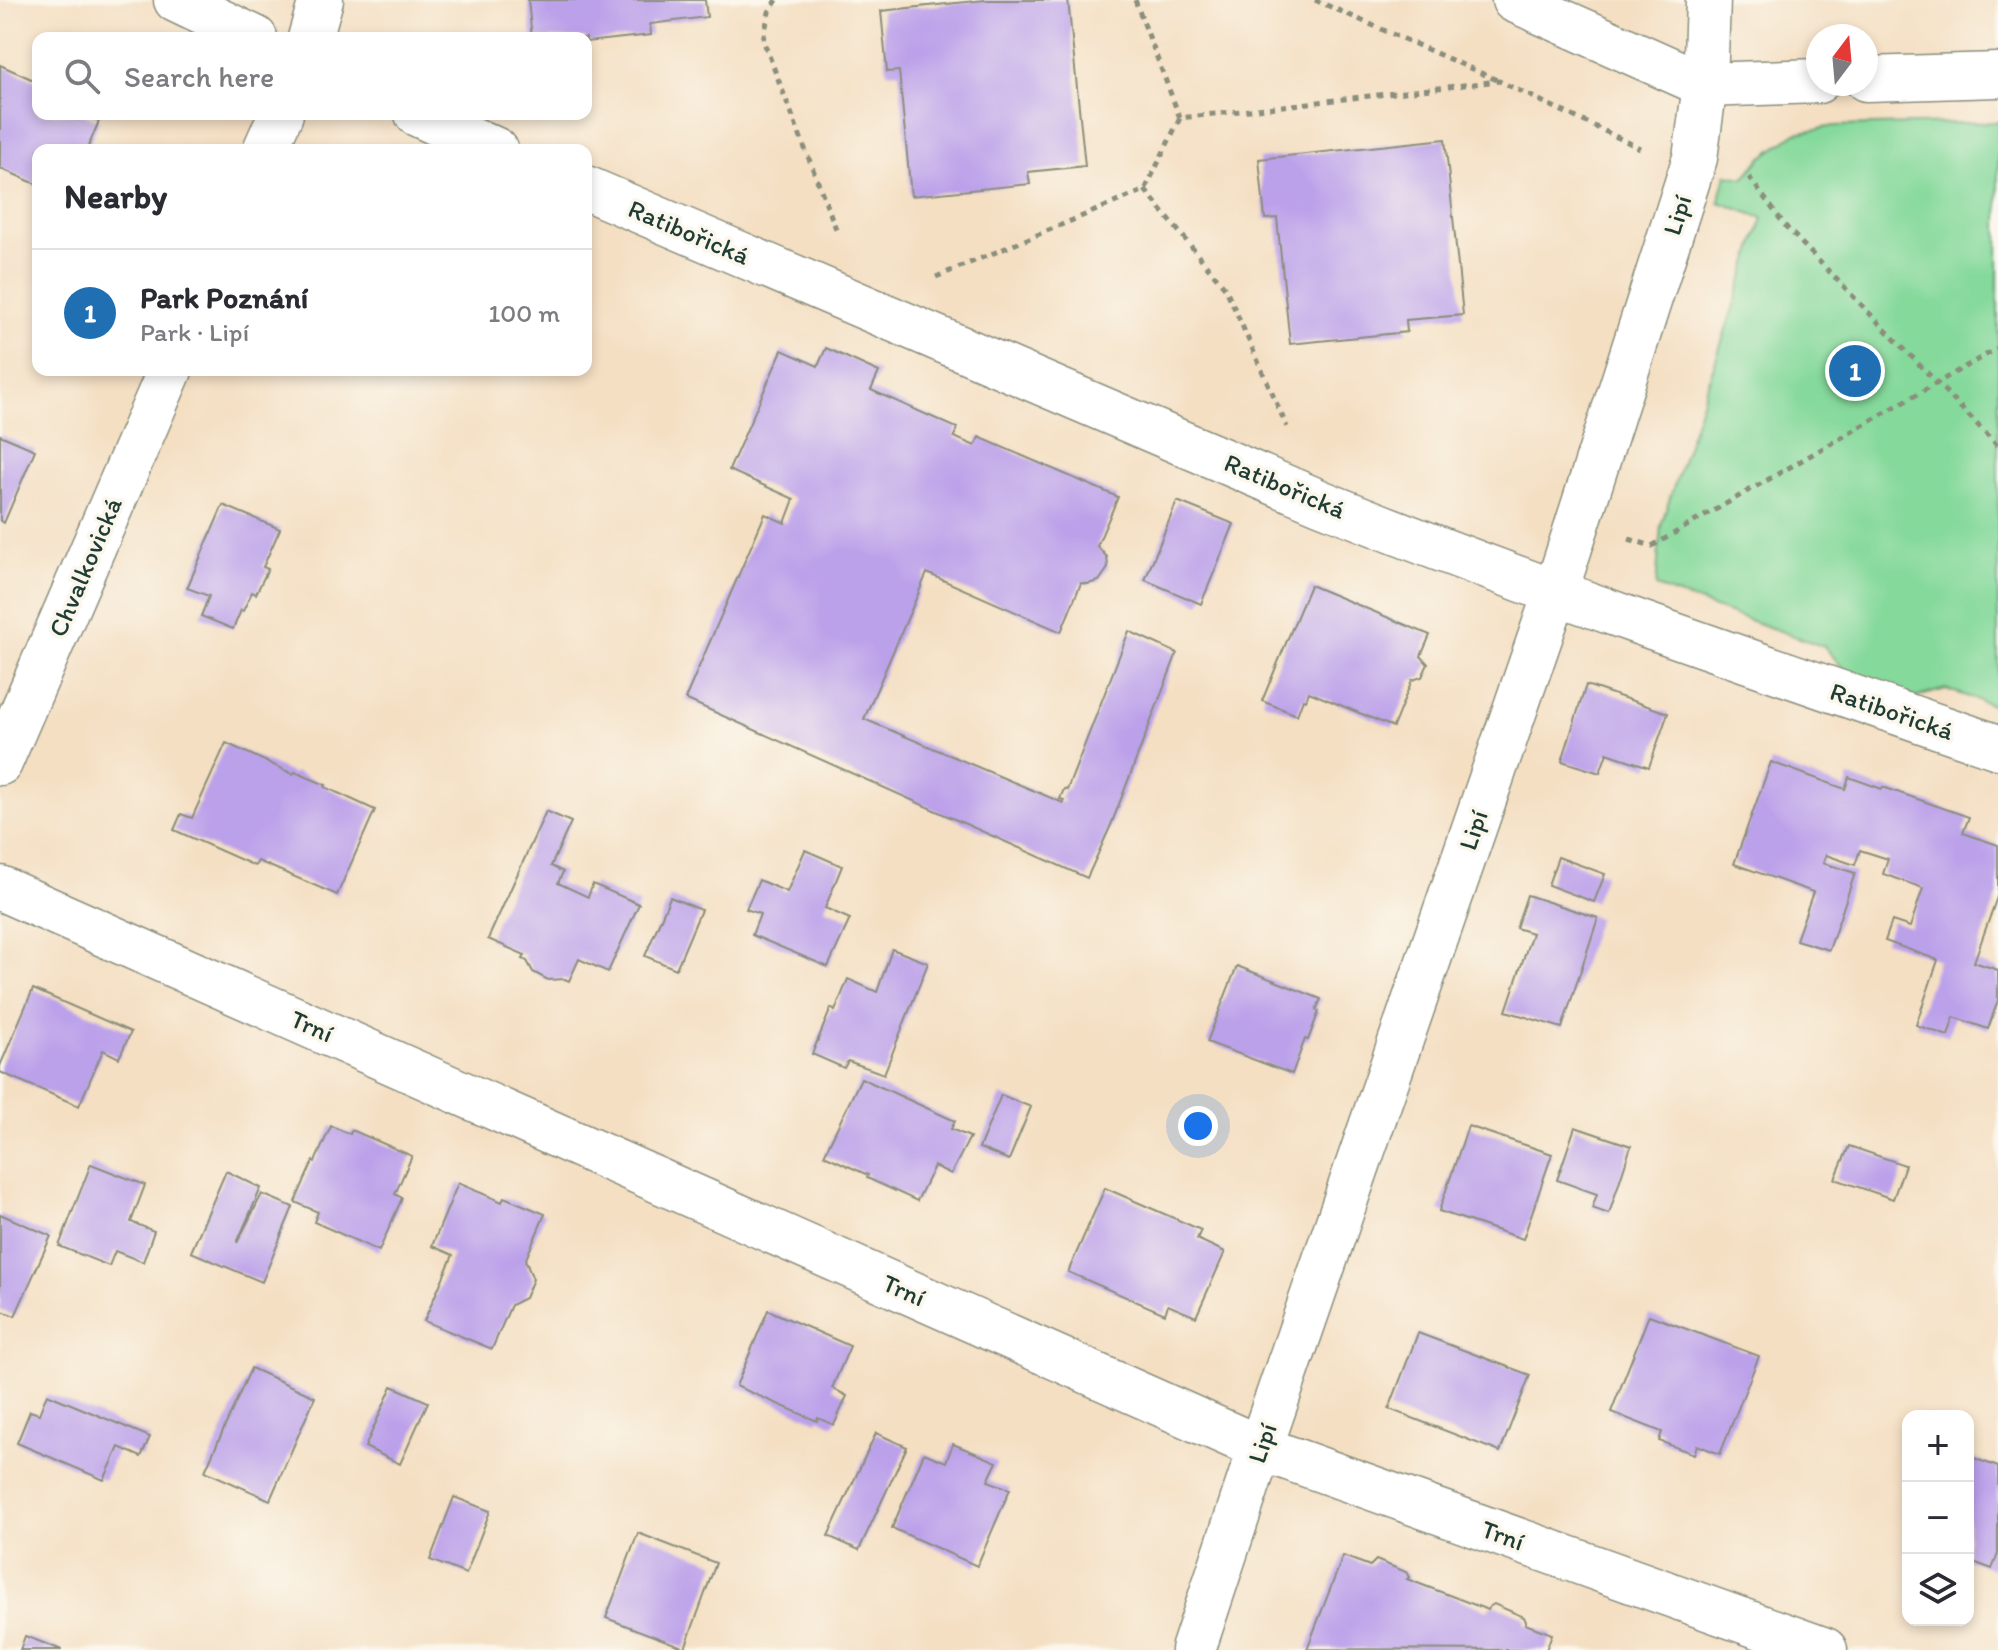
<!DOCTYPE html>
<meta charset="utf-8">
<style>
body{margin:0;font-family:Itim,sans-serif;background:#f2f2f3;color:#2b2b33}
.controls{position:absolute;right:24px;bottom:24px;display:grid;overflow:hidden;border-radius:16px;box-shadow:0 4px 12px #0003}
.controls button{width:72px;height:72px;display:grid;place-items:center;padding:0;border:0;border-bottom:2px solid #e1e1e2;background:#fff;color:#2b2b33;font:40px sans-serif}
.compass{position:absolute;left:1806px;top:24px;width:72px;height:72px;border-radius:50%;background:#fff;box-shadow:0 4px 12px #0003;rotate:16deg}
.you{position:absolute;left:1198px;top:1126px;width:28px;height:28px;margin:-20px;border:6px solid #fff;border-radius:50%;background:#1a73e8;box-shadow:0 0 0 12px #1a73e833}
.badge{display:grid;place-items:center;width:52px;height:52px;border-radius:50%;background:#1f6fb2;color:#fff;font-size:26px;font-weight:700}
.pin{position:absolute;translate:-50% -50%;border:4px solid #fff;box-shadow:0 2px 8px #0006}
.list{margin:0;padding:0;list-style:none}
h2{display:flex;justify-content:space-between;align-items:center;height:104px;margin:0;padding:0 32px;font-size:34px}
h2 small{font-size:26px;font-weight:400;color:#7c7c81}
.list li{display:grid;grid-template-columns:52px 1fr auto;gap:24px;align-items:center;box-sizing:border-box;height:128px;padding:0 32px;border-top:2px solid #e1e1e2}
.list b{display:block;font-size:30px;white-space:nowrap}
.list p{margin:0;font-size:26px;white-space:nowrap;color:#7c7c81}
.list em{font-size:26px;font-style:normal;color:#7c7c81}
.icon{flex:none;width:44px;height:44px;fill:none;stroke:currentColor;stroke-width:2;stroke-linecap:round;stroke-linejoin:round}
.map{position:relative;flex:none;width:1998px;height:1650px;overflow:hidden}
.search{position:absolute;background:#fff;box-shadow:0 4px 12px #0003;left:32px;top:32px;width:560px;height:88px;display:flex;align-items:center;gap:20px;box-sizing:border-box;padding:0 28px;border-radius:16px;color:#7c7c81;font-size:30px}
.panel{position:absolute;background:#fff;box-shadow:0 4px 12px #0003;left:32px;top:144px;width:560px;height:232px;border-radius:16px}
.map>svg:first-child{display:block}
.green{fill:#85d99b;stroke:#528b68;stroke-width:2}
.building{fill:#bba0ea}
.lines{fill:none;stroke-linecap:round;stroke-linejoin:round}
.street-casing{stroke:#8a8e7c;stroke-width:47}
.path{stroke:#8a8e7c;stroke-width:5;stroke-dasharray:6 6;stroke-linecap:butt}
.street{stroke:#fff;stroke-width:44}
.labels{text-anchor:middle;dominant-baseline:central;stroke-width:7;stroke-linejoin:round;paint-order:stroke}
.street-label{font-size:26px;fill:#1f3d34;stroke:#fbf7ec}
</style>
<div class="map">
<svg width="1998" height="1650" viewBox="0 0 1998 1650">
<rect width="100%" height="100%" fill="#fbf7ec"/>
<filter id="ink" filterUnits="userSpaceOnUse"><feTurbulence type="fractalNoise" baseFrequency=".0125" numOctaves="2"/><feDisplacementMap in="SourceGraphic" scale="16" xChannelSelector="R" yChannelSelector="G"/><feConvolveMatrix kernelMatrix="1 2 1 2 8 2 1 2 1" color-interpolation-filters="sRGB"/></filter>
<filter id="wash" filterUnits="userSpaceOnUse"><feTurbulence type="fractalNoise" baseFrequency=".006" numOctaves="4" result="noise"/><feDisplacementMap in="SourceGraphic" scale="32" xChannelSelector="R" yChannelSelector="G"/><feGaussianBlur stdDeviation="1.8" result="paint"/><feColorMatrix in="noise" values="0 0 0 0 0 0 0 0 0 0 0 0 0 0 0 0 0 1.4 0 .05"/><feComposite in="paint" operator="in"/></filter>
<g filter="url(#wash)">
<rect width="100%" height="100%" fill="#f4dfc3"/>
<path class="green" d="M1998,122V707L1946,689L1910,699L1853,680L1825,647L1656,587L1661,525L1763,218L1719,202L1726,175L1744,178L1761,158L1796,133L1834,126Z"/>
<g id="blocks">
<g class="building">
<path d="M528,0H705L707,17L650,24L651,35L586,42V38H532Z"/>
<path d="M985,0H1068L1085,166L1028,172L1030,184L911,196L899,71L887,72L881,11Z"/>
<path d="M0,65L38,82V114H82L99,121L87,150H38V185L0,168Z"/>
<path d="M1445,139L1463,315L1406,320L1407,332L1290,344L1277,218L1265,219L1259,159Z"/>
<path d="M826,348L879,372L871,390L957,428L954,437L975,446L979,437L1118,497L1097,546L1107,557L1108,568L1099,581L1088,584L1081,583L1061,632L927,573L864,719L1063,803L1064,800L1060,799L1064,789L1067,790L1129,631L1177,653L1111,825L1087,878L685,699L765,514L785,523L794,499L729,470L782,350L818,366Z"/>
<path d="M0,435L35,450L4,523L0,521Z"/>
<path d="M1177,501L1234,524L1201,604L1145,580Z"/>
<path d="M223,505L280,529L263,567L268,569L256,594L252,592L243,611L241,610L233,629L201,616L209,596L187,588Z"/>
<path d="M1310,585L1430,635L1421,656L1428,664L1422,677L1412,680L1393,727L1309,692L1306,700L1303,699L1297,715L1262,701Z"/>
<path d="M1586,685L1668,713L1649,767L1607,753L1600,773L1562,761Z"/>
<path d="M226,743L293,774L295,772L326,785L325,787L375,810L337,895L258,861L255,866L174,830L181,814L192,818Z"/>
<path d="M1771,762L1845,789L1849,777L1882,789L1883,787L1969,817L1963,833L1998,845V894L1974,962L1998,970V1000L1988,1029L1954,1017L1948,1036L1916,1025L1938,960L1885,941L1892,921L1910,927L1923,888L1883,874L1888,859L1860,850L1855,865L1826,855L1823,863L1855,873L1829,950L1796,940L1813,892L1734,864Z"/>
<path d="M546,811L571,822L551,866L563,872L558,883L588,897L593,884L639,904L608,972L579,959L569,981L565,979L548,980L533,972L527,961L523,959L525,955L488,939Z"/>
<path d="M805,850L842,866L825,908L850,919L828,967L752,935L760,914L746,909L759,880L787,892Z"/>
<path d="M1558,857L1605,874L1594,902L1548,885Z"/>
<path d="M1527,895L1598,918L1562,1028L1506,1011L1532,933L1516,928Z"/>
<path d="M670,897L701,910L676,969L645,956Z"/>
<path d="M892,949L928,963L884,1074L848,1061L844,1068L812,1054L831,1008L835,1011L848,979L877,992Z"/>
<path d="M1237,966L1321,999L1316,1010L1319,1011L1308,1040L1305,1039L1292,1074L1207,1042Z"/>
<path d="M33,989L131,1032L119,1058L103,1050L79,1106L0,1072V1066Z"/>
<path d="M861,1078L955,1121L951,1129L970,1137L951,1174L934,1166L917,1201L867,1178L868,1175L824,1155Z"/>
<path d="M1001,1095L1031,1107L1009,1160L979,1148Z"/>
<path d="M331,1126L350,1134L352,1130L412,1156L395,1194L402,1198L379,1251L314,1222L318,1212L295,1202L313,1161L315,1162Z"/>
<path d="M1468,1126L1552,1154L1523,1239L1439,1211Z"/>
<path d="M1575,1127L1631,1146L1609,1214L1592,1208L1597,1194L1557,1180Z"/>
<path d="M1849,1146L1905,1165L1893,1199L1835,1179Z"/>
<path d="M91,1164L145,1185L131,1222L154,1231L143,1262L115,1251L109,1266L59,1246Z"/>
<path d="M226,1171L261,1188L237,1243L262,1194L293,1207L262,1282L191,1252Z"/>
<path d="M458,1183L502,1202L504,1197L545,1214L525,1261L528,1264L527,1265L533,1279L525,1298L511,1305L492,1349L424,1321L453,1255L432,1246Z"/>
<path d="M1105,1188L1201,1230L1197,1239L1225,1252L1196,1317L1168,1305L1165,1314L1068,1272Z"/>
<path d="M0,1214L51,1236L15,1316L0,1310Z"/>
<path d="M768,1310L850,1346L832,1388L847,1396L834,1425L818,1418L817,1421L736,1386Z"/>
<path d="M1649,1315L1759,1356L1720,1454L1697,1445L1694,1454L1659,1441L1662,1432L1611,1412Z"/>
<path d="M1418,1333L1530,1375L1500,1452L1389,1409Z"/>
<path d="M251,1368L315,1397L270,1500L205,1471Z"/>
<path d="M392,1386L428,1402L400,1464L365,1447Z"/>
<path d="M47,1394L150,1437L141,1457L119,1447L104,1480L17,1443L30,1411L39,1414Z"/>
<path d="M876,1433L907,1447L859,1550L828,1536Z"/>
<path d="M953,1444L997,1462L988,1481L1010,1489L977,1566L892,1528L924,1453L946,1462Z"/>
<path d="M1968,1456L1998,1467V1554L1992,1569L1968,1560Z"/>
<path d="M454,1497L490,1511L466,1574L430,1560Z"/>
<path d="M638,1533L716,1563L685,1648L606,1618Z"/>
<path d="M1343,1556L1370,1566L1376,1560L1406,1572L1409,1577L1407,1579L1488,1610L1489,1607L1494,1604L1524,1617L1526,1622L1525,1624L1552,1634L1546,1650L1307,1649Z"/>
<path d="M25,1636L62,1650H20Z"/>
</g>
</g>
</g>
<g filter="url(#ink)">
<use href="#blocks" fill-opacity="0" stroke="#8a8e7c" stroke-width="2"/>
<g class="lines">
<g class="street-casing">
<g id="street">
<path d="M176,0L255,38"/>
<path d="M1514,0L1705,85L1818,81"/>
<path d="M310,38L321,0"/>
<path d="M1866,79L1998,75"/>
<path d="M417,114L496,150"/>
<path d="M265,150L281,114"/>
<path d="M586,188L1320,502C1543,592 1771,669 1998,747"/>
<path d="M0,763L170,370"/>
<path d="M0,888L1260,1448L1825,1650"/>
<path d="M1193,1650L1260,1448L1555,594L1695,158L1705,85L1708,0"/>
</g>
</g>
<g class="path">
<path d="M777,0L769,12L763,40L838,234"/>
<path d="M1135,0L1180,118L1499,81L1640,148"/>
<path d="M1315,0L1497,80"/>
<path d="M1749,177L1787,228L1998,446"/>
<path d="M1145,190L1226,289L1287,427"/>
<path d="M936,277L1145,190L1180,118"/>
<path d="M1629,539L1652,546L1998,348"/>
</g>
<use href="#street" class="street"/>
</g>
</g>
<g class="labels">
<g class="street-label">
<text transform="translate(1677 215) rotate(-72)">Lipí</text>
<text transform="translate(689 232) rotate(23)">Ratibořická</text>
<text transform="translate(1285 486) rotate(23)">Ratibořická</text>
<text transform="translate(85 567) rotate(-67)">Chvalkovická</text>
<text transform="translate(1892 711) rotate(19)">Ratibořická</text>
<text transform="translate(1473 830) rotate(-71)">Lipí</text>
<text transform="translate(312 1026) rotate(24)">Trní</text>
<text transform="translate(904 1290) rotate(24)">Trní</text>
<text transform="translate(1262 1443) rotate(-71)">Lipí</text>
<text transform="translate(1503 1535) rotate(20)">Trní</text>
</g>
</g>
</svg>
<div class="controls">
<button>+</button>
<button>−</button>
<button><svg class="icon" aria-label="layers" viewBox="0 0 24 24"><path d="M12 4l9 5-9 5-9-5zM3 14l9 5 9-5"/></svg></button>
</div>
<svg class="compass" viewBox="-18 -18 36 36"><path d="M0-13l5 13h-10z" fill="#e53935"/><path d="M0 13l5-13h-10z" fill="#7c7c81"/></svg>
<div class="you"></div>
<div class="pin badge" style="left:1855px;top:371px">1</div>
<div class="search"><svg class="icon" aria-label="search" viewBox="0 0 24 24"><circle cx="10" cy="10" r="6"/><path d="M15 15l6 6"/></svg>Search here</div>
<section class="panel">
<h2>Nearby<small></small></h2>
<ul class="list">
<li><span class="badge">1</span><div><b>Park Poznání</b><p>Park · Lipí</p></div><em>100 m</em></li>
</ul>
</section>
</div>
